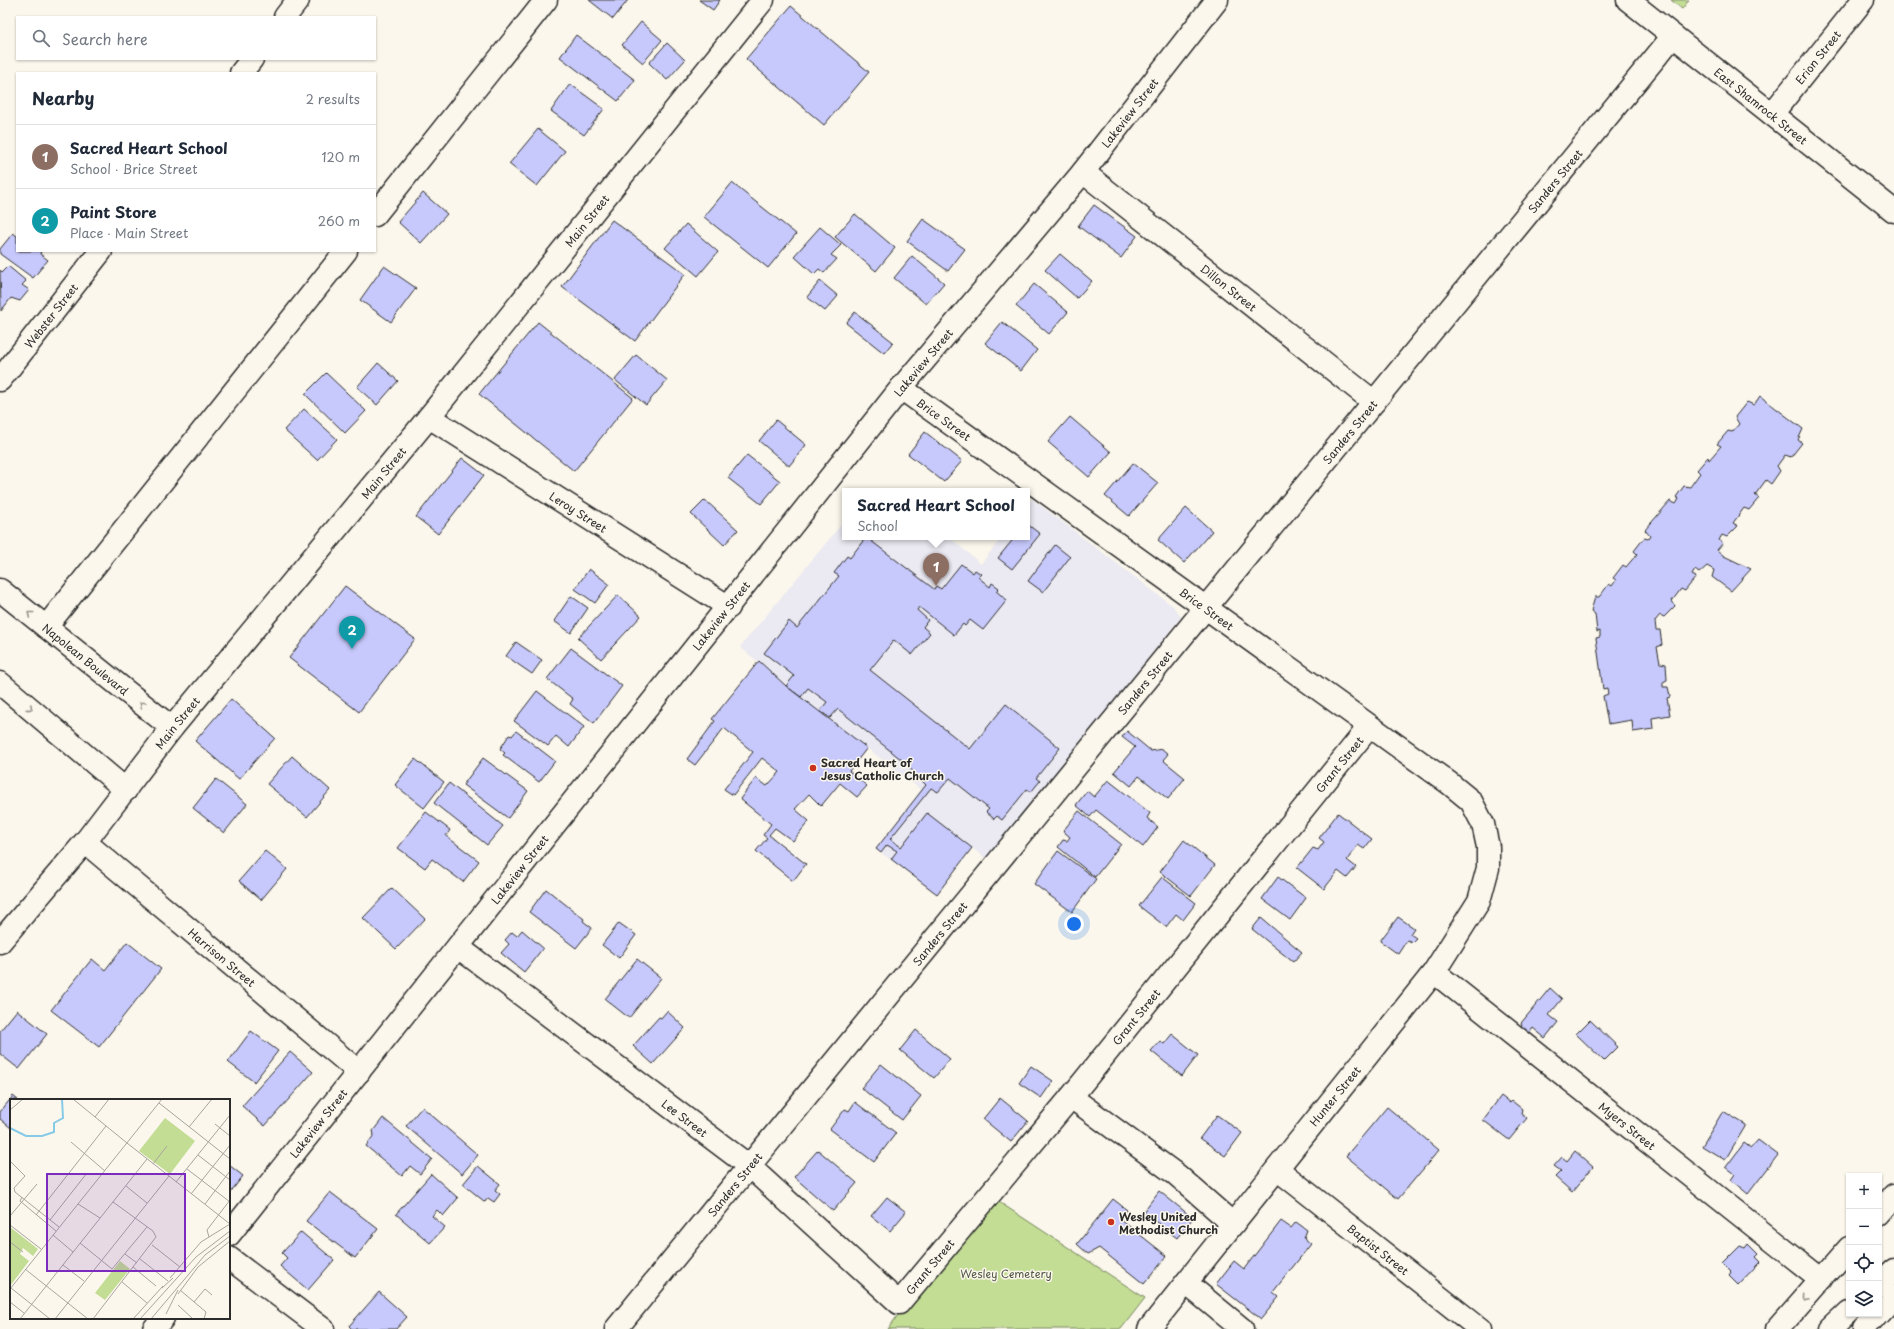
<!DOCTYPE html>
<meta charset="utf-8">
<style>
body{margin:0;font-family:"Playpen Sans",sans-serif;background:#f2f2f3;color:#1f2937}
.controls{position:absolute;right:12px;bottom:12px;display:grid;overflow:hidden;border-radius:0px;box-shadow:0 1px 3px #0004}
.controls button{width:36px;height:36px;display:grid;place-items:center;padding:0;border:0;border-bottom:1px solid #e0e1e3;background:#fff;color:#1f2937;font:20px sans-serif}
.you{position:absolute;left:1074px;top:924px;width:14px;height:14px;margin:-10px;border:3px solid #fff;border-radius:50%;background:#1a73e8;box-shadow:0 0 0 6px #1a73e833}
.badge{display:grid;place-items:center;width:26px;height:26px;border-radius:50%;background:#c8321e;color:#fff;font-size:13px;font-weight:700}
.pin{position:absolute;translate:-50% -33px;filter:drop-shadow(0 1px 2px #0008)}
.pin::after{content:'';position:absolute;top:21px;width:14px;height:12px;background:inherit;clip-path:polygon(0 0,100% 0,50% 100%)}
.popup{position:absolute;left:842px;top:488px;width:188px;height:52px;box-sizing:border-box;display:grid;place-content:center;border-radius:0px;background:#fff;filter:drop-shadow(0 1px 3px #0005);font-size:13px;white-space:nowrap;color:#747a83}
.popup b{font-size:15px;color:#1f2937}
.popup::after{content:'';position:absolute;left:50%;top:100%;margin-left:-8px;border:8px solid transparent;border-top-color:#fff}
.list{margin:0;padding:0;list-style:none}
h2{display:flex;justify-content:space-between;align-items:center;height:52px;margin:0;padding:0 16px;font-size:17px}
h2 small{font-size:13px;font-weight:400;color:#747a83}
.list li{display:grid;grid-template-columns:26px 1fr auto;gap:12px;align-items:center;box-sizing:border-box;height:64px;padding:0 16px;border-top:1px solid #e0e1e3}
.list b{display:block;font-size:15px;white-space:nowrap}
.list p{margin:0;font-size:13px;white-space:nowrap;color:#747a83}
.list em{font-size:13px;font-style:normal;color:#747a83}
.icon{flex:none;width:22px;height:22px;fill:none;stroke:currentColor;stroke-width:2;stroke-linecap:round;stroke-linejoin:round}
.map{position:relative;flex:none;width:1894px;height:1329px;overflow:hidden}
.search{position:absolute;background:#fff;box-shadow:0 1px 3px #0004;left:16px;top:16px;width:360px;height:44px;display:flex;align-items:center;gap:10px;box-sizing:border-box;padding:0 14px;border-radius:0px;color:#747a83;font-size:15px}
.panel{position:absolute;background:#fff;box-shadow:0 1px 3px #0004;left:16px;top:72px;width:360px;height:180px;border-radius:0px}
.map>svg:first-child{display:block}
.built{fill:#ebe9f1}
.green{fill:#c3dd94;stroke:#778460}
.building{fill:#c7c9fc;stroke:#2b2b2b}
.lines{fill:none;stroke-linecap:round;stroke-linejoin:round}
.minor-casing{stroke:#2b2b2b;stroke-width:25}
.major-casing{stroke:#2b2b2b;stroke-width:25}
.highway-casing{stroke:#2b2b2b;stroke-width:25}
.minor{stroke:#fbf7ec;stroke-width:22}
.major{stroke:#fbf7ec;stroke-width:22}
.highway{stroke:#fbf7ec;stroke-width:22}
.oneway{stroke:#93918c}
.poi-dot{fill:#c8321e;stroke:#fbf7ec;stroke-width:1.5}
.labels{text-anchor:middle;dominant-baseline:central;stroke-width:3;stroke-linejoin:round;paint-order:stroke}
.street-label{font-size:11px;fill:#2b2b2b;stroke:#fbf7ec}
.poi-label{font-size:11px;font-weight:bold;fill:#2b2b2b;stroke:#fbf7ec;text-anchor:start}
.park-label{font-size:11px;fill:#515845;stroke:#fbf7ec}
.inset-river{fill:none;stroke:#87cae8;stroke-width:2}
.inset-road{fill:none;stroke:#a8a59f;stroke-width:1}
.view{fill:#7b2cbf;fill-opacity:0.15;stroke:#7b2cbf;stroke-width:2}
.inset-edge{fill:none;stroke:#2b2b2b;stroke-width:2}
</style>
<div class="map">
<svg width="1894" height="1329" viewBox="0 0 1894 1329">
<rect width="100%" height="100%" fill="#fbf7ec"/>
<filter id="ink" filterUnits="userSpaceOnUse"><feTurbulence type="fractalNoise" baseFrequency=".025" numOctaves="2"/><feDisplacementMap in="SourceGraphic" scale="8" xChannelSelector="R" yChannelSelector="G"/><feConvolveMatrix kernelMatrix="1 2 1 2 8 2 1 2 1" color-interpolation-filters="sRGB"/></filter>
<g filter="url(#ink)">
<path class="built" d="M1032,499L1173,606L1181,617L988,860L972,848L937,894L876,849L921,790L801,697L740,647L845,520V537H949L981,564L1002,537H1027V506Z"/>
<g class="green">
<path d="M1671,0H1689L1682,9Z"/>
<path d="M996,1200L1145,1298L1121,1329H888L903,1308Z"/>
</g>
<g class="building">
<path d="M589,0H628L613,19Z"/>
<path d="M699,0H720L713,10Z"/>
<path d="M791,6L869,72L824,125L746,59Z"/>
<path d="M641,22L662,40L643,63L622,45Z"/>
<path d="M576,35L635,80L618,101L560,57Z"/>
<path d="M667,43L685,60L667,80L649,63Z"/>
<path d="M570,84L604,109L584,135L551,111Z"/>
<path d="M538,129L565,151L537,186L509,164Z"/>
<path d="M732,183L796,234L768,268L704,217Z"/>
<path d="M423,193L447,214L421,243L398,222Z"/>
<path d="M1094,205L1137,236L1121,258L1078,226Z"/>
<path d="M855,214L895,248L876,271L835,237Z"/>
<path d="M923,219L965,249L948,271L907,241Z"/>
<path d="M612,220L685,274L635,341L562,287Z"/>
<path d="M686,224L718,252L698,276L665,248Z"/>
<path d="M820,227L841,245L831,255L837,259L824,273L819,269L814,274L794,256Z"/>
<path d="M13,233L17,236V251H41L40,254L48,260L33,278L0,254V249Z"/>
<path d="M1060,254L1092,281L1077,298L1045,270Z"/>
<path d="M912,256L944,283L926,304L894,278Z"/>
<path d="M8,266L26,281L22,285L29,290L20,301L11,298L1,311L0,270L2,272Z"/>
<path d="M384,266L416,288L391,322L360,300Z"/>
<path d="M820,281L838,296L825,311L807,297Z"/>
<path d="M1034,284L1068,312L1049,334L1016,306Z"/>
<path d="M855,312L893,342L884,353L846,323Z"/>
<path d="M538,322L633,398L574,471L479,394Z"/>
<path d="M1002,322L1037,350L1021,371L985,343Z"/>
<path d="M636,355L667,380L646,405L615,380Z"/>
<path d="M378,363L398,381L377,405L357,387Z"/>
<path d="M326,373L366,411L345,433L305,394Z"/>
<path d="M1760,396L1803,429L1798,440L1802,443L1791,457L1785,455L1777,466L1780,471L1771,484L1766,480L1755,495L1759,498L1749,510L1744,508L1733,523L1738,526L1727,537L1722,535L1719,540L1723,543L1717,550L1724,556L1751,569L1731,591L1712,577L1714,570L1707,566L1699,573L1695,570L1692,575L1696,577L1685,591L1681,589L1672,601L1675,606L1664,617L1660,615L1655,621L1656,630H1660L1662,645L1657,647L1660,663L1666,664L1667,680L1663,682V687H1668L1670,697L1667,698L1670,715L1652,718L1653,729L1633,732L1632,720L1608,724L1603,696L1608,694L1607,688L1603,689L1596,638L1600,637V631L1597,632L1595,614L1591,611L1595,597H1599L1609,584L1612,586L1616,580L1613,578L1623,565L1626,567L1637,554L1634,551L1644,538L1648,539L1650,536L1645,530L1670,501L1676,504L1679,499L1676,497L1684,486L1690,487L1700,473L1697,470L1708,457L1709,460L1721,446L1717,444L1728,431L1732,432L1739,424L1735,417L1747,402L1754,405Z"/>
<path d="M304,409L337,439L317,460L284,430Z"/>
<path d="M1070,417L1111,452L1089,477L1048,442Z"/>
<path d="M776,420L806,445L789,466L759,441Z"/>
<path d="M925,432L962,461L944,482L908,454Z"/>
<path d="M747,455L780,481L761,504L728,478Z"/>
<path d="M462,458L484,475L438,534L416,517Z"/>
<path d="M1133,463L1158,483L1129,516L1105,496Z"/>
<path d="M705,500L738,530L724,545L691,514Z"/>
<path d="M1186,508L1212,531L1184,563L1158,540Z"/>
<path d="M1027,524L1040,534L1012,569L998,558L1015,537H1027Z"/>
<path d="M866,537L934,589L936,586L941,589L961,564L973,573L975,570L981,574L978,577L990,587L992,583L999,588L996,591L1007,600L983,630L970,620L965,626L963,624L954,635L919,607L917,610L928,620L923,627L930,633L912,655L894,640L870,670L970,749L1006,704L1060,748L1036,778L1040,781L1031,792L1027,789L1002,820L997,816L994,819L986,812L989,809L950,778L938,792L931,788L890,839L901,847L927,813L972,848L937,894L891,859L897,851L887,845L881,853L876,849L926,785L902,760L838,709L830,718L820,711L827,702L808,688L801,697L786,686L794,676L764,653L789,621L797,628L839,576L834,573L847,556L850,558Z"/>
<path d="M1055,545L1070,557L1043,592L1028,581Z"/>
<path d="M589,569L609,584L595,603L575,589Z"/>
<path d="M345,586L415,639L359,712L289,658Z"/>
<path d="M618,595L641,616L601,659L578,638Z"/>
<path d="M571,596L588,608L571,633L554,621Z"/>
<path d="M516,642L542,660L532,674L506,656Z"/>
<path d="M571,648L622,686L594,723L570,704L573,699L547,679Z"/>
<path d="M759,661L786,686L867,748L849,771L867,786L857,797L840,783L821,806L809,794L795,809L809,821L793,841L775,828L769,835L806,864L793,881L756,851L767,838L763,835L771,824L740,799L756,778L767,786L780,772L762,758L733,795L724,789L753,752L724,728L695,765L687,759L715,721L712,719Z"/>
<path d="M537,691L584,727L569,747L556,736L548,746L514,721Z"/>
<path d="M231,699L275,738L239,779L195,741Z"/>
<path d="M516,731L555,761L539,782L503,755L505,753L500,749L509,735L512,736Z"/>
<path d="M1127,731L1151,751L1162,749L1168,754L1163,760L1185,778L1168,799L1139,776L1131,786L1114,772L1135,747L1122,737Z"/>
<path d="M292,756L330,790L307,817L267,784Z"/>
<path d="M483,758L528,791L508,818L463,785Z"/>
<path d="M415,759L444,782L424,808L395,785Z"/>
<path d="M216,779L247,804L224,833L193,808Z"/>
<path d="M1108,780L1150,813L1147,818L1158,827L1143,847L1096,810L1090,817L1076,805L1087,791L1094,797Z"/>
<path d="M449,783L503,826L487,845L434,803Z"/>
<path d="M1079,811L1121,844L1095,877L1058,847L1063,840L1067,841L1070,837L1063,831Z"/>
<path d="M426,812L450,830L446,836L479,861L463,882L432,859L425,868L398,848Z"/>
<path d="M1338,813L1372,839L1364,849L1358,845L1347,860L1356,867L1347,878L1338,871L1324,889L1297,868L1313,848L1318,850L1324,842L1319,838Z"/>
<path d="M1184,840L1215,865L1191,896L1160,872Z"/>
<path d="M265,851L287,869L261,900L239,881Z"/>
<path d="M1058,851L1096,879L1072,912L1034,884Z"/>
<path d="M1162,877L1196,903L1183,920L1176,914L1166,927L1139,906Z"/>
<path d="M1278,877L1306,898L1290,920L1262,899Z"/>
<path d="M392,888L425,919L396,949L363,918Z"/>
<path d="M546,889L584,919L583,921L592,928L576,948L529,912Z"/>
<path d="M1398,917L1414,928L1410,934L1416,938L1412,942L1407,940L1398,954L1380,941Z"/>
<path d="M1261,918L1302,952L1293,962L1252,929Z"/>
<path d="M619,923L636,935L619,958L602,945Z"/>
<path d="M522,930L543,948L524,972L501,953L509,944L505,940L512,932L517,936Z"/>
<path d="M127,942L161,969L99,1047L51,1010L92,959L105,970Z"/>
<path d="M637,959L661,978L629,1018L605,999Z"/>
<path d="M1550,988L1562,999L1549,1015L1558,1022L1545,1038L1533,1028L1528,1035L1518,1027L1522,1025L1521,1023Z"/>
<path d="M17,1010L47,1034L19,1069L0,1054V1031Z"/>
<path d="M667,1011L685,1028L653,1064L633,1046L659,1017L661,1018Z"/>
<path d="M1590,1020L1618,1047L1604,1061L1576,1034Z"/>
<path d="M916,1030L950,1059L934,1078L900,1050Z"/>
<path d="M251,1031L278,1051L254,1082L228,1062Z"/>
<path d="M1172,1034L1198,1055L1182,1076L1151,1051L1160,1041L1164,1044Z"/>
<path d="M290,1052L313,1072L265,1126L242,1106Z"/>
<path d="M881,1064L921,1096L902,1120L861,1088Z"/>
<path d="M1031,1066L1053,1081L1041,1098L1019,1083Z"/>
<path d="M13,1096L18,1100H11V1128L0,1119V1112Z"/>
<path d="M1501,1096L1510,1103L1512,1101L1522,1109L1521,1113L1527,1118L1509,1140L1483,1120Z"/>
<path d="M1000,1098L1028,1121L1011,1142L983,1119Z"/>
<path d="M855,1102L896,1133L874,1162L830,1129L845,1109L849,1111Z"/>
<path d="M422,1107L478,1155L462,1174L406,1126Z"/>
<path d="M1387,1107L1439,1150L1398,1199L1346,1156Z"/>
<path d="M1723,1111L1746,1125L1725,1160L1702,1146Z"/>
<path d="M1217,1115L1242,1133L1225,1156L1200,1138Z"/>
<path d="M383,1118L432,1159L420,1174L410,1166L402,1176L366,1146L374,1135L373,1131Z"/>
<path d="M1758,1140L1778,1155L1748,1194L1731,1180L1735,1174L1726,1167L1744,1143L1751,1148Z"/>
<path d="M818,1150L857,1183L833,1211L794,1177Z"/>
<path d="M1575,1151L1593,1167L1572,1192L1555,1177L1561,1171L1554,1166L1562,1157L1567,1161Z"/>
<path d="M229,1165L243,1176L229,1194Z"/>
<path d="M478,1166L500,1184L495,1190L500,1194L494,1202L488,1198L485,1202L463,1184Z"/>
<path d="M431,1174L458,1198L443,1216L437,1210L432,1216L445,1227L430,1243L396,1214Z"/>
<path d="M1159,1191L1193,1218L1177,1238L1143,1212Z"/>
<path d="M330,1192L378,1229L355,1258L306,1221Z"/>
<path d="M887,1197L906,1212L890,1231L871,1216Z"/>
<path d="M1113,1199L1127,1210L1120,1219L1167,1256L1144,1284L1099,1248L1088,1254L1077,1244Z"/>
<path d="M1281,1221L1291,1228L1296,1222L1307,1230L1304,1238L1311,1244L1273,1292L1279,1297L1261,1319L1216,1284L1234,1261L1244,1269Z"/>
<path d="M301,1232L334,1260L308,1290L280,1266L287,1258L282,1253Z"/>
<path d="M1748,1244L1758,1254L1755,1257L1760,1262L1738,1285L1729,1276L1731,1273L1722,1264L1740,1246L1745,1248Z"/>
<path d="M379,1292L407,1317L396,1329H352L349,1326Z"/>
</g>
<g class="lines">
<g class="minor-casing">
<g id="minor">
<path d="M285,17L298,0"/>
<path d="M241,73L252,59"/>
<path id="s1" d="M1772,114L1863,0"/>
<path id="s2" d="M1083,172L1374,402"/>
<path d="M375,215L546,0"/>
<path id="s3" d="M0,380L101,251"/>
<path id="s4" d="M901,388L1449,783L1471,801L1483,824L1488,847V868L1479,901L1434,972L1149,1329"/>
<path id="s5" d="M429,417L729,607"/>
<path id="s6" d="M0,590L172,728"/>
<path d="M46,627L346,251"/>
<path d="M0,683L126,790"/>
<path id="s7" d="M85,842L359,1072"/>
<path id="s8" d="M458,947L749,1166L899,1303L1071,1097L1369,727"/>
<path id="s9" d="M1434,972L1822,1280"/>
<path d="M1071,1097L1177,1175L1233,1224"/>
<path id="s10" d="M1277,1169L1480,1329"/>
<path id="s11" d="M229,1235L901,388L1083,172L1217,0"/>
<path d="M229,1258L323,1329"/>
<path d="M1186,1283L1242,1329"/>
<path d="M154,1329L163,1318"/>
<path id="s12" d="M616,1329L1673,36"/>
</g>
</g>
<g class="major-casing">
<g id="major">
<path id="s13" d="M1628,0L1894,211"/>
<path id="s14" d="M0,942L85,842L172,728L429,417L763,0"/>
<path d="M1879,1213L1894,1196"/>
<path d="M1778,1329L1849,1248"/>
</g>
</g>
<g class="highway-casing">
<g id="highway">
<path d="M1879,1284L1894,1270"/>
<path d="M1879,1312L1894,1296"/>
<path d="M1830,1329L1849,1311"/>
<path d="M1864,1329L1877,1314"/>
</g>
</g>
<use href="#minor" class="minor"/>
<use href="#major" class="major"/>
<use href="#highway" class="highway"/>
</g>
<defs><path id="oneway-chevron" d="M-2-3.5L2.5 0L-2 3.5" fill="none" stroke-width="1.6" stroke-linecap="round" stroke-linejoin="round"/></defs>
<g class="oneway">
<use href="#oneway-chevron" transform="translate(30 614) rotate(-141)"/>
<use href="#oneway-chevron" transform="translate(142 704) rotate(-141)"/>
<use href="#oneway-chevron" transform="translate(30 708) rotate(41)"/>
<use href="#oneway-chevron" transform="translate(1805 1299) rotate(131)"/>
</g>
</g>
<g class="poi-dot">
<circle cx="813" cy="768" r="4"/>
<circle cx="1111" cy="1222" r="4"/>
</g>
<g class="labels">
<g class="street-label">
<text stroke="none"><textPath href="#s1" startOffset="73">Erion Street</textPath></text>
<text stroke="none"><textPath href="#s13" startOffset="170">East Shamrock Street</textPath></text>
<text stroke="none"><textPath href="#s11" startOffset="1439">Lakeview Street</textPath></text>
<text stroke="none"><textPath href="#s12" startOffset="1483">Sanders Street</textPath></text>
<text stroke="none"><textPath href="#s14" startOffset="930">Main Street</textPath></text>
<text stroke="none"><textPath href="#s2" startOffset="186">Dillon Street</textPath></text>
<text stroke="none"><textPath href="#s3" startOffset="82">Webster Street</textPath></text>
<text stroke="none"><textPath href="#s11" startOffset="1115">Lakeview Street</textPath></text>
<text stroke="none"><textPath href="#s4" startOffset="53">Brice Street</textPath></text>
<text stroke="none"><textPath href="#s12" startOffset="1159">Sanders Street</textPath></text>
<text stroke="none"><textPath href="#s14" startOffset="606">Main Street</textPath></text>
<text stroke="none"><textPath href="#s5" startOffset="177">Leroy Street</textPath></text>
<text stroke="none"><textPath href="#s4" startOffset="377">Brice Street</textPath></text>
<text stroke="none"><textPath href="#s11" startOffset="791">Lakeview Street</textPath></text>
<text stroke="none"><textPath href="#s6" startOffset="110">Napolean Boulevard</textPath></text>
<text stroke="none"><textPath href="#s12" startOffset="835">Sanders Street</textPath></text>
<text stroke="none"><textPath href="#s14" startOffset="282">Main Street</textPath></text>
<text stroke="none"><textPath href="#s8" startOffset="1263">Grant Street</textPath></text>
<text stroke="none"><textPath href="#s11" startOffset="467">Lakeview Street</textPath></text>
<text stroke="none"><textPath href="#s12" startOffset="511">Sanders Street</textPath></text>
<text stroke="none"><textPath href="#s7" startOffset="179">Harrison Street</textPath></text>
<text stroke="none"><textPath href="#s8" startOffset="939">Grant Street</textPath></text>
<text transform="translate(1335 1096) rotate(-51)">Hunter Street</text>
<text stroke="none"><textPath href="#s8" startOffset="284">Lee Street</textPath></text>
<text stroke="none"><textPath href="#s11" startOffset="143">Lakeview Street</textPath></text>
<text stroke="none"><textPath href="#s9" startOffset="247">Myers Street</textPath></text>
<text stroke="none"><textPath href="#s12" startOffset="187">Sanders Street</textPath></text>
<text stroke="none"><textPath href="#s10" startOffset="129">Baptist Street</textPath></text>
<text stroke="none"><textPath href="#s8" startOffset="615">Grant Street</textPath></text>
</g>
<g class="poi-label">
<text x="821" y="762">Sacred Heart of<tspan x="821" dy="13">Jesus Catholic Church</tspan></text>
<text x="1119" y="1216">Wesley United<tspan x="1119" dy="13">Methodist Church</tspan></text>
</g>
<g class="park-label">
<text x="1006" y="1273">Wesley Cemetery</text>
</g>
</g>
<g transform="translate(10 1099)">
<rect width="220" height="220" fill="#fbf7ec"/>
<path d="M155,19L185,42L160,75L129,52ZM0,128L28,150L23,157L13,149L10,155L19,162L0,187ZM110,162L120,170L95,201L85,194Z" fill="#c3dd94"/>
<path class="inset-river" d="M0,29L16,37H32L44,33V24L53,19L52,0"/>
<path class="inset-road" d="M63,0L117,44M149,4L220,60M0,11L13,0M85,18L99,0M205,25L220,37M179,28L202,0M61,43L95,72M117,44L220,125M188,56L220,81M0,62L15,77L4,89L5,93L49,128M143,65L157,47M177,70L220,103M166,83L220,16M116,87L137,104M181,95L220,46M12,98L10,102L46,132M68,105L90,119M195,105L220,72M26,116L96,27M0,117L27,85M40,121L77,74M0,126L31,150M43,136L63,153M199,138L197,131L220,101M0,143L13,153M70,144L102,170L137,128M142,146L170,168M115,155L127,164M130,160L158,182M53,166L74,182M123,168L146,187M15,170L78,220M160,179L191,143L220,125M112,183L137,204M1,189L40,220M152,189L163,179M0,190L152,0M170,191L196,213L194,220M168,195L188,168L220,142M0,203L14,214M184,203L195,190L202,196M168,206L183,220M156,215L168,191M10,220L137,60M45,220L159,77M83,220L146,138L143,132L103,103M123,220L153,187M130,220L186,158L220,132M141,220L195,156L220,137"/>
<path class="view" d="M37,75H175V172H37Z"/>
<rect width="220" height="220" class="inset-edge"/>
</g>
</svg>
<div class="controls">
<button>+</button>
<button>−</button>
<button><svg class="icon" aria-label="locate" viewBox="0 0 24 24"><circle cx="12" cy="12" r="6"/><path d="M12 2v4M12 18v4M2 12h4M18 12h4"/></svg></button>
<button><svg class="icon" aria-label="layers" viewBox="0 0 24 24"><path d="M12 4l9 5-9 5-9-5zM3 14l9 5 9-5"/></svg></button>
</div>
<div class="you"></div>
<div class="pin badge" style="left:936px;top:586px;background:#8d6e63">1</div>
<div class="popup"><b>Sacred Heart School</b>School</div>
<div class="pin badge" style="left:352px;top:649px;background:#0f9aa8">2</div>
<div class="search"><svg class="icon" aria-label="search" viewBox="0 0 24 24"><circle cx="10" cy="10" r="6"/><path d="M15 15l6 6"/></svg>Search here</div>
<section class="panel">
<h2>Nearby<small>2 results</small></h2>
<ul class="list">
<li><span class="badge" style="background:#8d6e63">1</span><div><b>Sacred Heart School</b><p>School · Brice Street</p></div><em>120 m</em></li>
<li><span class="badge" style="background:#0f9aa8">2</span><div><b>Paint Store</b><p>Place · Main Street</p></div><em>260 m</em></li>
</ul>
</section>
</div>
